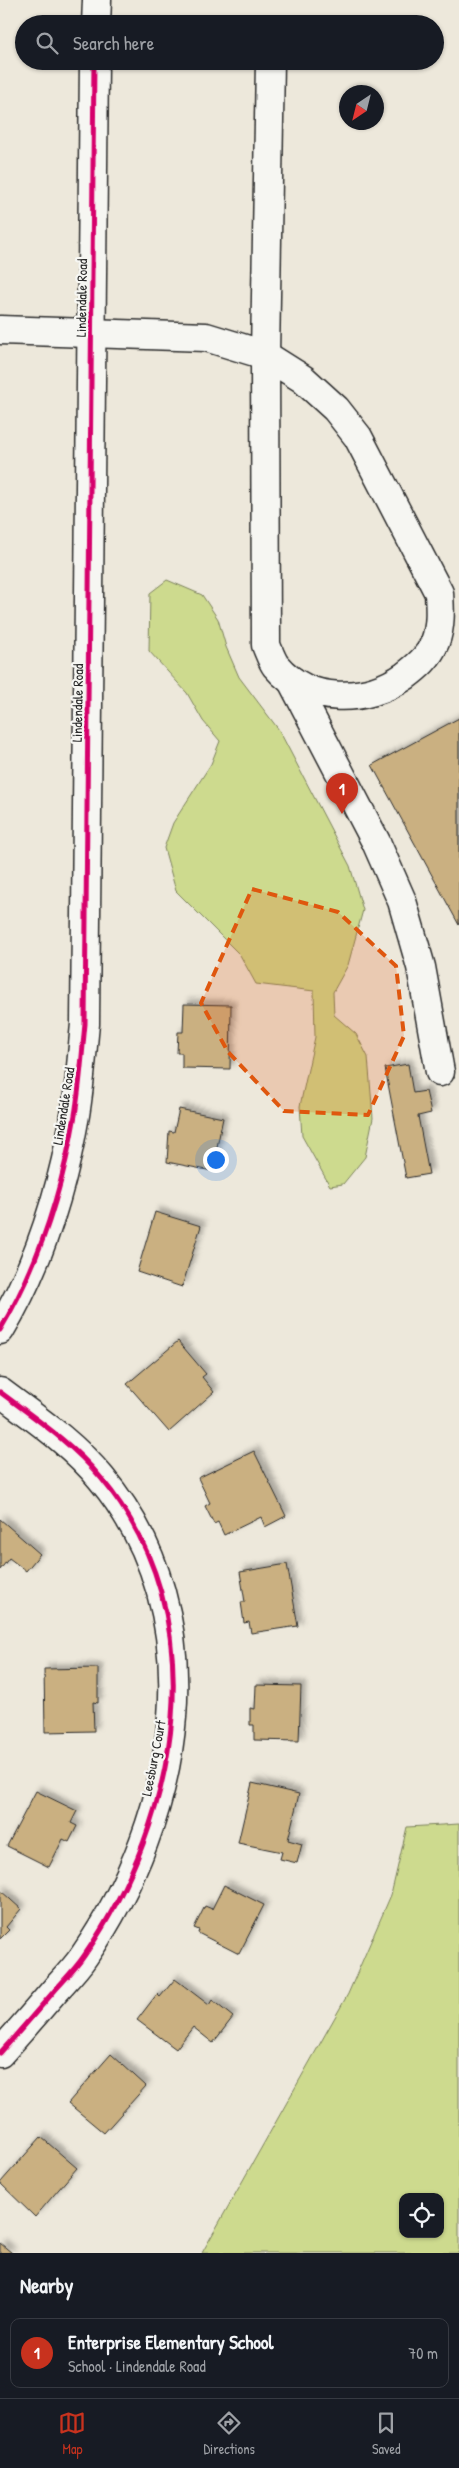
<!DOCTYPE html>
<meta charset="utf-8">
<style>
body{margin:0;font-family:"Patrick Hand",sans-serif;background:#20242c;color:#f1f3f6}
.controls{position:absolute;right:15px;bottom:15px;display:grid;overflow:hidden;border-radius:10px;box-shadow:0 1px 4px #0004}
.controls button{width:45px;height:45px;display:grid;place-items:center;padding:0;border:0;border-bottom:1px solid #363941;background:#171b24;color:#f1f3f6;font:25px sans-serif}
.compass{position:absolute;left:339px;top:85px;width:45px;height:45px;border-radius:50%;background:#171b24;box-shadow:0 1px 4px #0004;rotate:215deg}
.you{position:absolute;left:215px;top:1159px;width:18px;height:18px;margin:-12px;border:4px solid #fff;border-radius:50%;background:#1a73e8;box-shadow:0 0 0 8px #1a73e833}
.badge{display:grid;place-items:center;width:32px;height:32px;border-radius:50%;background:#c8321e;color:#fff;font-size:16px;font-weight:700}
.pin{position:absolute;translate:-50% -41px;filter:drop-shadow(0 1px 2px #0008)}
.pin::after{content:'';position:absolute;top:26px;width:18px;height:15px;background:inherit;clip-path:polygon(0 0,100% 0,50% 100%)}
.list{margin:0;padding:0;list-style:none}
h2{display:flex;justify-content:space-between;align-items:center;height:65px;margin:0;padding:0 20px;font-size:21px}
h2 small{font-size:16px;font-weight:400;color:#9ea1a6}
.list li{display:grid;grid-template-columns:32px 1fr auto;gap:15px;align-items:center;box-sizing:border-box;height:70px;margin:0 10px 10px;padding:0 10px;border:1px solid #363941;border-radius:10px}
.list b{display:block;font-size:19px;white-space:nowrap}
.list p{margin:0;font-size:16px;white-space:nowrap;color:#9ea1a6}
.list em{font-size:16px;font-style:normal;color:#9ea1a6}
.icon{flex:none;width:28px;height:28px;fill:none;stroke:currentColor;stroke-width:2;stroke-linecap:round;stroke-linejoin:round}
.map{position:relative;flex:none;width:459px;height:2253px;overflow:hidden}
.search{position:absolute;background:#171b24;box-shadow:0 1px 4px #0004;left:15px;right:15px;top:15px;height:55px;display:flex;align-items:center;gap:12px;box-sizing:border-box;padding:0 18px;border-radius:28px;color:#9ea1a6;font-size:19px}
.sheet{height:145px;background:#171b24}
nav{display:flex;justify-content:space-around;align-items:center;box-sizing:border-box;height:70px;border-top:1px solid #363941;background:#171b24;font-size:14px;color:#9ea1a6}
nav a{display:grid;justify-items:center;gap:2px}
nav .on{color:#c8321e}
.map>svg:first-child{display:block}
.green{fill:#cdda8e;stroke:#7c825c;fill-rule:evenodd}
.building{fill:#cab081;stroke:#2b2b2b;filter:url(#shadow)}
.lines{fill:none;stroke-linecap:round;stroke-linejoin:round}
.minor-casing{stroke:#2b2b2b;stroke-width:31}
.minor{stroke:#f6f6f2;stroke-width:28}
.cycleway-casing{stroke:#f6f6f2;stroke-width:8}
.cycleway{stroke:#d6006c;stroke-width:5}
.marked{fill:#df570e;fill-opacity:0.2;stroke:#df570e;stroke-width:4;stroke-dasharray:10 6;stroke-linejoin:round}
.labels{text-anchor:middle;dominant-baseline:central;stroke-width:4.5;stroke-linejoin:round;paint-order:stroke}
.street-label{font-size:14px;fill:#2b2b2b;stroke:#f6f6f2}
</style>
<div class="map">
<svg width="459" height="2253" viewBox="0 0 459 2253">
<defs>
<filter id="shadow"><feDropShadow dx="4.5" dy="-4.5" stdDeviation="2.5" flood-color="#0004"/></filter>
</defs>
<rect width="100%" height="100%" fill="#ede8db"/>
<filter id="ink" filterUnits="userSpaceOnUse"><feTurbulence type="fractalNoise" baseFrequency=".02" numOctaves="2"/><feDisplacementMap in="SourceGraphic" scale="10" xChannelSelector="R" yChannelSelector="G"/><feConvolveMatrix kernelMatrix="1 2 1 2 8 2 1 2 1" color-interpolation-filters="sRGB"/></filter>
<g filter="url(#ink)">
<g class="green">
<path d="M167,580L202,595L218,619L226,647L239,677L279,730L350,866L363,910L348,965L333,992L334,1015L356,1034L368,1057L373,1118L365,1157L343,1184L330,1186L302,1136L300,1106L315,1037L314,991L256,984L240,955L176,891L164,848L173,823L211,764L220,741L203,721L187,693L149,651L150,593Z"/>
<path d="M459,1824V2253H202L348,1994L391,1895L407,1827ZM403,2197H440V2234H403Z"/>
</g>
<g class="building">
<path d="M459,718V925L372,765Z"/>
<path d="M184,1004L231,1005L230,1069L182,1068V1053H177L178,1032H183Z"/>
<path d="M408,1064L413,1093L426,1091L431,1113L418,1116L429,1174L406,1178L385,1068Z"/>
<path d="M179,1109L223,1118L212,1171L167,1162L169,1131L174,1132Z"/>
<path d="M155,1212L201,1226L182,1287L137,1272Z"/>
<path d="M178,1341L206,1374L202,1377L214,1392L169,1432L127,1384Z"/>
<path d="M254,1451L286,1516L265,1527L261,1517L224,1535L218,1522L214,1524L205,1506L210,1503L198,1478Z"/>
<path d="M0,1519L40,1554L26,1571L9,1558L0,1570Z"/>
<path d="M287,1564L298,1626L251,1633L249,1622L244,1623L241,1602H245L240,1572Z"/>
<path d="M98,1668V1703L93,1702L94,1731L45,1732L44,1669Z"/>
<path d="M256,1685L301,1686L299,1741L254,1740V1725H250V1708L255,1709Z"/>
<path d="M252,1783L299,1794L288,1840L302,1844L297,1863L280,1859L282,1852L238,1843Z"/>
<path d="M36,1791L77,1811L71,1823L77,1826L69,1842L63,1839L49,1867L7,1846Z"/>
<path d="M224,1885L264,1905L239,1954L198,1933L199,1930L194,1928L205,1906L212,1909Z"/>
<path d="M0,1890L21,1909L6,1927L9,1930L0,1939Z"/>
<path d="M175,1979L209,2005L212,2000L233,2017L213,2043L193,2027L176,2049L137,2020L157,1994L160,1997Z"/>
<path d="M111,2054L146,2086L104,2133L68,2103Z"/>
<path d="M41,2137L77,2168L35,2217L0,2183Z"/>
<path d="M0,2243L12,2253H0Z"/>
</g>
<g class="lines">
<g class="minor-casing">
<g id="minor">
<path d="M96,24L97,0"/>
<path d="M0,330L206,337L265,355L270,61"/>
<path d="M265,355L303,379L336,409L358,437L439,593C440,610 441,626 435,642C429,657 417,667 405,676C366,703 309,705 276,666C272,661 269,652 266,645Z"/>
<path d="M292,681L376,842L402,901L421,967L440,1072"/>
<path d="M0,1330C39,1265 62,1190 75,1115C80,1085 82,1054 85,1024L94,61"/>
<path d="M0,1392C36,1419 72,1443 101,1478C217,1616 180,1818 84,1956C76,1968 66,1978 56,1989C38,2010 19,2032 0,2053"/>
</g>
</g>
<use href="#minor" class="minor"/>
<g class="cycleway-casing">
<g id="cycleway">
<path d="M0,1330C39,1265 62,1190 75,1115C80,1085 82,1054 85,1024L94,61"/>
<path d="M0,1392C36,1419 72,1443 101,1478C217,1616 180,1818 84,1956C76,1968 66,1978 56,1989C38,2010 19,2032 0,2053"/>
</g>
</g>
<use href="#cycleway" class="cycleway"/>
</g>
</g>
<path class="marked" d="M252,889L338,912L396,966L404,1036L368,1115L284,1111L228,1052L201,1003Z"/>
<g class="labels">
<g class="street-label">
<text transform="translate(81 298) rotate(-89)">Lindendale Road</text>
<text transform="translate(77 703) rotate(-89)">Lindendale Road</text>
<text transform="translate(63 1106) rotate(-81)">Lindendale Road</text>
<text transform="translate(153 1758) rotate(-79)">Leesburg Court</text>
</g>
</g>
</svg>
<div class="controls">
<button><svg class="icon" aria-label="locate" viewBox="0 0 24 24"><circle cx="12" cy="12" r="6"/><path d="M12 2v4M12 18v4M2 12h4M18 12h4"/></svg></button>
</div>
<svg class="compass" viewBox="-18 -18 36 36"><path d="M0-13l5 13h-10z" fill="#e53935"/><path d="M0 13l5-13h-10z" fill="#9ea1a6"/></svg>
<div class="you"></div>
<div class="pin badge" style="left:342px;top:814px">1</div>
<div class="search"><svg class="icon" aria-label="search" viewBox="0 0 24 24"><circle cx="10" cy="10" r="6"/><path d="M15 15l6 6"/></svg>Search here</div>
</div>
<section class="sheet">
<h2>Nearby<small></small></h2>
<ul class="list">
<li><span class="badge">1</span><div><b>Enterprise Elementary School</b><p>School · Lindendale Road</p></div><em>70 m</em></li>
</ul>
</section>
<nav>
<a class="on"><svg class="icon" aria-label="map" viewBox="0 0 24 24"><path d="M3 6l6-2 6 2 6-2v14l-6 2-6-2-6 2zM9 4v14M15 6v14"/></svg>Map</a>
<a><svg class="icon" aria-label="directions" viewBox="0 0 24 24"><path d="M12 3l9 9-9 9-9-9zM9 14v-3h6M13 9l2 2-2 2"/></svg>Directions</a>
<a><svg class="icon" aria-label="saved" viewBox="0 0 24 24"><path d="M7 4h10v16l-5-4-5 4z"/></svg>Saved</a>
</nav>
